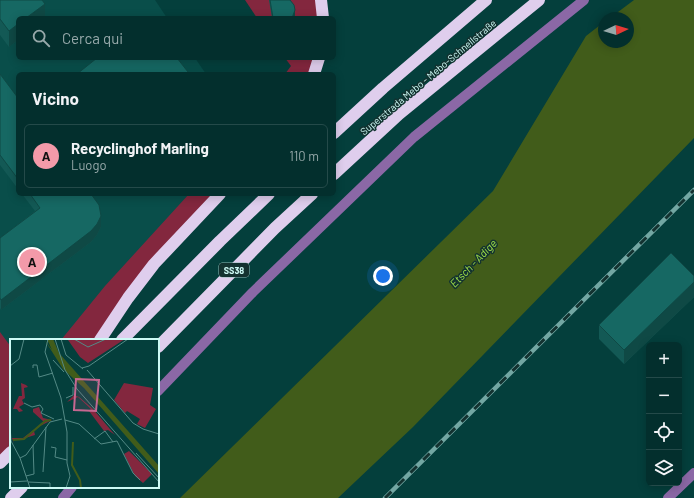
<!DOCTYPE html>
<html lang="it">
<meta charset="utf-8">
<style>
body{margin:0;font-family:Barlow,sans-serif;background:#0d3735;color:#f1f3f6}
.controls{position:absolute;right:12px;bottom:12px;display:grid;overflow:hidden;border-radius:6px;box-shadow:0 2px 10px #0003}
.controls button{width:36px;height:36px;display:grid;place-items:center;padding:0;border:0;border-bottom:1px solid #244a49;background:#032f2d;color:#f1f3f6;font:20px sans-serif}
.compass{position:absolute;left:598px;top:12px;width:36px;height:36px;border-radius:50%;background:#032f2d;box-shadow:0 2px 10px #0003;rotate:86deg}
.you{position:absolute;left:383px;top:276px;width:14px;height:14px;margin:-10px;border:3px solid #fff;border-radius:50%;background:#1a73e8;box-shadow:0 0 0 6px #1a73e833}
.badge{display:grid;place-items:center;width:26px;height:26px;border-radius:50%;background:#f39aa9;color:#111;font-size:13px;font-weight:700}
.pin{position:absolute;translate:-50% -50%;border:2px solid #fff;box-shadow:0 1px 4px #0006}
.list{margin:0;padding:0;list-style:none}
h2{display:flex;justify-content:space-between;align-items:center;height:52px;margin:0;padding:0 16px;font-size:17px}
h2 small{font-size:13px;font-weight:400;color:#97a9aa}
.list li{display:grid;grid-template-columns:26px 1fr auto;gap:12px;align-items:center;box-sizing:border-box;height:64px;margin:0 8px 8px;padding:0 8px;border:1px solid #244a49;border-radius:6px}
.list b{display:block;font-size:15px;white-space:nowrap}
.list p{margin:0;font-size:13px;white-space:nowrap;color:#97a9aa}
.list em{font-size:13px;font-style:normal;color:#97a9aa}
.icon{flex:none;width:22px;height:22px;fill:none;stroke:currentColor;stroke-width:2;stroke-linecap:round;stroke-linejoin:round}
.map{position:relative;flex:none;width:694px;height:498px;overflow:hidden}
.search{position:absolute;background:#032f2d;box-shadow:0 2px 10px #0003;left:16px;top:16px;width:320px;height:44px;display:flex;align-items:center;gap:10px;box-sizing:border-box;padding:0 14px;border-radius:6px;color:#97a9aa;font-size:15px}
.panel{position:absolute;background:#032f2d;box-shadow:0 2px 10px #0003;left:16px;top:72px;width:320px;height:124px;border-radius:6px}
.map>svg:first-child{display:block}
.built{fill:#094e4a}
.green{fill:#83273e}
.water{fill:#415c1a}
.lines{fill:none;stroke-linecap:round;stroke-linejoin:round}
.minor{stroke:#8b68a6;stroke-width:10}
.highway{stroke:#dfceed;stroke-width:12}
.rail-casing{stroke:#73a7a3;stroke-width:4.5}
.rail{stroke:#133230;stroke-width:3;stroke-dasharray:9;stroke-linecap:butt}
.wall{fill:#135955}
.shaded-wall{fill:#0f4945}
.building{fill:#166863;stroke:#0f4945}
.labels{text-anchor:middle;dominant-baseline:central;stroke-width:3;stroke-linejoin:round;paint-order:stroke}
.shield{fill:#133230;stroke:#95beba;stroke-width:1}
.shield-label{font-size:9px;font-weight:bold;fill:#cdfaf5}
.street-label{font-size:10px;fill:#cdfaf5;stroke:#133230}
.water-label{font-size:11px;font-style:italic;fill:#a3e347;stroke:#133230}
.inset-river{fill:none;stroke:#415c1a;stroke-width:2}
.inset-road{fill:none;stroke:#548a86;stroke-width:1}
.view{fill:#c66791;fill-opacity:0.15;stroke:#c66791;stroke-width:2}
.inset-edge{fill:none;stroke:#cdfaf5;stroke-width:2}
</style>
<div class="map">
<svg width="694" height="498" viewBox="0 0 694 498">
<rect width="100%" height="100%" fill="#043f3c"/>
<path class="built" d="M0,0H155L167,18H18V58H195L206,74H18V194H220L193,222L100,340H11V452L0,463Z"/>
<g class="green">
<path d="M245,0H321L323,18H257Z"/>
<path d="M285,58H319L314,74H285L291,66Z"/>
<path d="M189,194H220L193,222L100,340H61L105,286Z"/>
<path d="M0,332L11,347V452L0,463Z"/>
</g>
<path class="water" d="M634,0H694V138L413,427L338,498H180L493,191L586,36L604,22V42H628V18H610Z"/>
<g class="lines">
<g class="minor">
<path d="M158,391L253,292L414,137L584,0"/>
<path d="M63,498L72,487"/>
<path d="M668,498L694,473"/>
</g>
<g class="highway">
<path d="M321,0L323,18"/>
<path d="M314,74L319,58"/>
<path d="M334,133L383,88L486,0"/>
<path d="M334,174L399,114L539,0"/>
<path d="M100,340L128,298L154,264L220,194"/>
<path d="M122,340L220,241L269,194"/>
<path d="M158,347L275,228L312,194"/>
<path d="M0,463L11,452"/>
<path d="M11,498L22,487"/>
</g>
<g class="rail-casing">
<path id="rail" d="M385,498L694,190"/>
</g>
<use href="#rail" class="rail"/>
</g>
<g class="wall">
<path d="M0,0L45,18H18V40L9,47L0,35Z"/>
<path d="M269,0H290L295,15L294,18H272Z"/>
<path d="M0,74L18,98V189L0,165Z"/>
<path d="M22,194H91L101,227L97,235L91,242L1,310L0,308V238L35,211Z"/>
<path d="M694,276V297L624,364L599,339V325Z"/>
</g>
<g class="shaded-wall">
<path d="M45,4V18H26Z"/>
<path d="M295,10V15L294,18H292Z"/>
<path d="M18,24V40L9,47V31Z"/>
<path d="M101,216V227L97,235L91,242L1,310V300Z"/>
<path d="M694,282V297L624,364V350Z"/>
</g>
<g class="building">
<path d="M0,0H42L45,4L26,18H18V24L9,31L0,19Z"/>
<path d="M270,0H290L294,5L295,10L292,18H273Z"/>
<path d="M97,58H177L188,72L185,74H77Z"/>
<path d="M0,74L18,98V179L0,155Z"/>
<path d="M30,194H91L99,205L101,216L97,224L91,231L1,300L0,298V238L40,208Z"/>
<path d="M671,253L694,276V282L624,350L599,325Z"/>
</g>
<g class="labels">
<rect class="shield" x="219" y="263" width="30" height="14" rx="3"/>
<g class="shield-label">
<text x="234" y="270">SS38</text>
</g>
<g class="street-label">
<text transform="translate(428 77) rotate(-40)">Superstrada Mebo - Mebo-Schnellstraße</text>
</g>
<g class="water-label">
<text transform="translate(473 263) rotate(-46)">Etsch - Adige</text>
</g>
</g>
<g transform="translate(10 339)">
<rect width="149" height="149" fill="#043f3c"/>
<path d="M115,0L78,24L70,18L58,1ZM11,44L16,46L18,48L14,49L15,59L12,61L14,65L9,68L13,72L9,73L7,70H3L9,57H12ZM114,44L143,49L140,66L146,70L135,89L127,85L130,80L117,72L115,74L104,61ZM64,56L69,58L83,70L105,96L98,91L94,92L79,72L81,70L68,58L57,63ZM29,68L33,79L42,81L30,87L24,92L25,96L12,100L3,101L4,105L2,99H13L34,83L23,73V70ZM119,112L142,135L133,144L125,137L114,115Z" fill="#83273e"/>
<path d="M34,0L42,11L37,0H43L49,14L149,127V135L74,49L53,30Z" fill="#415c1a"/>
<path class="inset-river" d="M3,101L14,100L35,82L41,81M63,103L62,126L70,141L71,149"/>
<path class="inset-road" d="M38,0L35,13L51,59L57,93V124L60,137L56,149M45,0L55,31L67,50L149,143M51,0L56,16L73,30M64,0L78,8L96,0M43,21L54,33M0,27L9,20L14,0M23,29V26H27L29,38L43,34M72,29L79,27L118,0M77,31L123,84L133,90L149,95M56,59L63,56V48M14,64L22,68L30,66L33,70L31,74L44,80M55,81L69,85L91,105L107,102L123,134L130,141M0,85L1,102L10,119L20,149M84,100L95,92L103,103M41,108L46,109L45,118L57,121M126,114L149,139M10,119L16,116L40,83L52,80M33,133L36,88M16,137L24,135L23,106M0,143L17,142M18,143L40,144V149"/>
<path class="view" d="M66,40L89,41L86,72L64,71Z"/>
<rect width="149" height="149" class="inset-edge"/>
</g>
</svg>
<div class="controls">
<button>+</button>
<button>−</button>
<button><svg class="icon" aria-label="locate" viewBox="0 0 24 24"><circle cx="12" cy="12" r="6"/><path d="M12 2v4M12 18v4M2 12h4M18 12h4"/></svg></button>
<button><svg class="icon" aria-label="layers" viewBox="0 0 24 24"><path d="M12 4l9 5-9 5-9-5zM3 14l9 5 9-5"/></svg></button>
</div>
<svg class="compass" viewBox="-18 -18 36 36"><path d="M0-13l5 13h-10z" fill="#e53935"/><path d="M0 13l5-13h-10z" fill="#97a9aa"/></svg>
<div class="you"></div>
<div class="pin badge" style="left:32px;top:262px">A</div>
<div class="search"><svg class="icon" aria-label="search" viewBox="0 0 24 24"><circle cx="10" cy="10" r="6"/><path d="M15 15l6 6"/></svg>Cerca qui</div>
<section class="panel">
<h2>Vicino<small></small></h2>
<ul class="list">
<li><span class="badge">A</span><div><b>Recyclinghof Marling</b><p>Luogo</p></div><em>110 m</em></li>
</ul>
</section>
</div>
